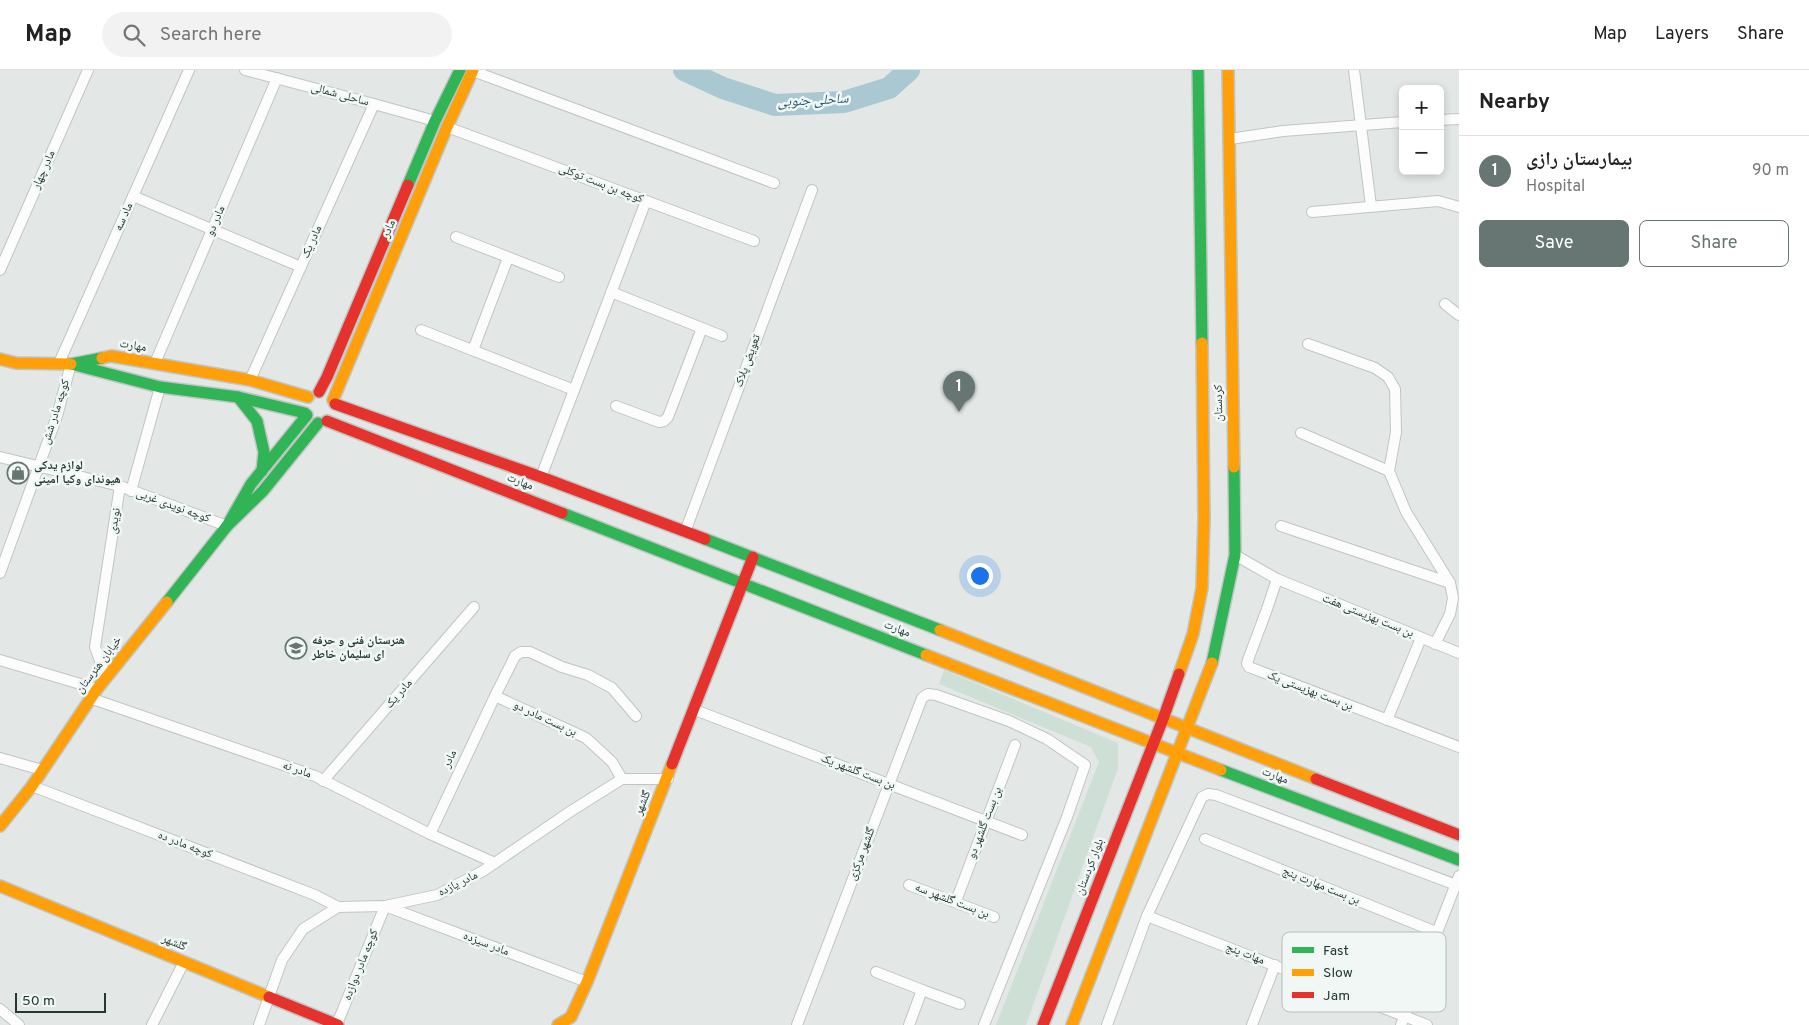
<!DOCTYPE html>
<meta charset="utf-8">
<style>
body{margin:0;font-family:Overpass,"Noto Naskh Arabic",sans-serif;background:#f2f2f2;color:#222}
.controls{position:absolute;right:15px;top:15px;display:grid;overflow:hidden;border-radius:8px;box-shadow:0 2px 8px #0003}
.controls button{width:45px;height:45px;display:grid;place-items:center;padding:0;border:0;border-bottom:1px solid #e0e0e0;background:#fff;color:#222;font:25px sans-serif}
.scale{position:absolute;left:15px;bottom:12px;width:91px;box-sizing:border-box;padding-left:5px;border:2px solid #243835;border-top:0;font-size:14px;line-height:18px;white-space:nowrap;color:#243835;-webkit-text-stroke:4px #f1f7f5;paint-order:stroke}
.you{position:absolute;left:979px;top:505px;width:18px;height:18px;margin:-12px;border:4px solid #fff;border-radius:50%;background:#1a73e8;box-shadow:0 0 0 8px #1a73e833}
.badge{display:grid;place-items:center;width:32px;height:32px;border-radius:50%;background:#677673;color:#fff;font-size:16px;font-weight:700}
.pin{position:absolute;translate:-50% -41px;filter:drop-shadow(0 1px 2px #0008)}
.pin::after{content:'';position:absolute;top:26px;width:18px;height:15px;background:inherit;clip-path:polygon(0 0,100% 0,50% 100%)}
.list{margin:0;padding:0;list-style:none}
h2{display:flex;justify-content:space-between;align-items:center;height:65px;margin:0;padding:0 20px;font-size:21px}
h2 small{font-size:16px;font-weight:400;color:#767676}
.list li{display:grid;grid-template-columns:32px 1fr auto;gap:15px;align-items:center;box-sizing:border-box;height:70px;padding:0 20px;border-top:1px solid #e0e0e0}
.list b{display:block;font-size:19px;white-space:nowrap}
.list p{margin:0;font-size:16px;white-space:nowrap;color:#767676}
.list em{font-size:16px;font-style:normal;color:#767676}
.actions{display:flex;gap:10px;padding:15px 20px}
.actions a{flex:1;padding:11px 0;border:1px solid #677673;border-radius:8px;text-align:center;font-size:18px;color:#677673}
.actions .main{background:#677673;color:#fff}
.icon{flex:none;width:28px;height:28px;fill:none;stroke:currentColor;stroke-width:2;stroke-linecap:round;stroke-linejoin:round}
.map{position:relative;flex:none;width:1459px;height:955px;overflow:hidden}
header{display:flex;align-items:center;gap:30px;box-sizing:border-box;height:70px;padding:0 25px;background:#fff;border-bottom:1px solid #e0e0e0}
header strong{font-size:24px}
nav{display:flex;gap:28px;margin-inline-start:auto;font-size:18px}
.search{width:350px;height:45px;background:#f2f2f2;display:flex;align-items:center;gap:12px;box-sizing:border-box;padding:0 18px;border-radius:28px;color:#767676;font-size:19px}
main{display:flex}
aside{flex:1;background:#fff}
.map>svg:first-child{display:block}
.green{fill:#cedfd5}
.lines{fill:none;stroke-linecap:round;stroke-linejoin:round}
.river{stroke:#a9c8d1;stroke-width:22}
.street-casing{stroke:#c0c5c3;stroke-width:12}
.fast-casing{stroke:#c0c5c3;stroke-width:14}
.slow-casing{stroke:#c0c5c3;stroke-width:14}
.jam-casing{stroke:#c0c5c3;stroke-width:14}
.street{stroke:#fbfcfb;stroke-width:10}
.fast{stroke:#30b455;stroke-width:11}
.slow{stroke:#ff9f0a;stroke-width:11}
.jam{stroke:#e5322d;stroke-width:11}
.labels{text-anchor:middle;dominant-baseline:central;stroke-width:5;stroke-linejoin:round;paint-order:stroke}
.street-label{font-size:12px;fill:#243835;stroke:#f1f7f5}
.poi-label{font-size:12px;font-weight:bold;fill:#243835;stroke:#f1f7f5;text-anchor:start}
.water-label{font-size:14px;font-style:italic;fill:#25596d;stroke:#f1f7f5}
.key{fill:#f1f7f5;stroke:#b4bebb;stroke-width:1}
.key-label{font-size:14px;fill:#243835}
</style>
<header>
<strong>Map</strong>
<div class="search"><svg class="icon" aria-label="search" viewBox="0 0 24 24"><circle cx="10" cy="10" r="6"/><path d="M15 15l6 6"/></svg>Search here</div>
<nav><a>Map</a><a>Layers</a><a>Share</a></nav>
</header>
<main>
<div class="map">
<svg width="1459" height="955" viewBox="0 0 1459 955">
<rect width="100%" height="100%" fill="#e3e8e6"/>
<path class="green" d="M944,600L1118,673V698L1026,955H996L1099,692L1091,677L939,614Z"/>
<g class="lines">
<path class="river" d="M684,0L723,18L775,35L844,32L889,18L909,0"/>
<g class="street-casing">
<g id="street">
<path d="M245,0L374,34L435,51"/>
<path d="M1354,0L1371,136"/>
<path d="M473,1L774,113"/>
<path d="M1440,50L1459,49"/>
<path d="M447,57L754,171"/>
<path d="M1230,69L1283,61L1403,52"/>
<path d="M133,126L301,197"/>
<path d="M1312,142L1438,131L1459,137"/>
<path d="M456,167L559,207"/>
<path d="M0,200L88,0"/>
<path d="M611,222L722,266"/>
<path d="M1445,234L1459,245"/>
<path d="M421,260L574,320"/>
<path d="M1308,274L1375,298L1388,307L1395,319L1396,362L1389,401L1406,442L1450,513L1453,528L1450,544L1435,574"/>
<path d="M473,280L508,188"/>
<path d="M59,293L189,0"/>
<path d="M155,293L277,8"/>
<path d="M250,310L374,34"/>
<path d="M616,336L659,352L664,351L668,347L702,258"/>
<path d="M1301,363L1389,401"/>
<path d="M0,387L120,416L95,577L106,607"/>
<path d="M541,407L646,131"/>
<path d="M120,416L227,456"/>
<path d="M131,421L160,317"/>
<path d="M1281,456L1450,513"/>
<path d="M685,462L812,120"/>
<path d="M1235,485L1277,509L1459,583"/>
<path d="M0,503L57,346L71,294"/>
<path d="M1277,509L1267,539L1248,590L1247,594L1249,597L1459,677"/>
<path d="M0,590L97,619"/>
<path d="M90,628L315,706L430,764L495,793"/>
<path d="M695,640L1022,765"/>
<path d="M1387,650L1421,568"/>
<path d="M0,688L42,700"/>
<path d="M622,709L612,692L586,668L495,626L515,586L521,582H530L562,597L588,605L612,618L636,646"/>
<path d="M323,711L474,537"/>
<path d="M32,716L315,825L338,837"/>
<path d="M430,764L495,626"/>
<path d="M1205,769L1436,862"/>
<path d="M909,815L994,847"/>
<path d="M956,831L1015,675"/>
<path d="M1147,846L1427,955"/>
<path d="M876,902L922,920"/>
<path d="M0,939L19,955"/>
<path d="M337,954L385,836L587,912"/>
<path d="M152,955L184,892"/>
<path d="M259,955L282,890L303,859L338,837L385,836L437,825L483,801L571,741L622,709H668"/>
<path d="M797,955L922,628L928,624L936,625L1009,651L1047,669L1085,695L1067,747L984,955"/>
<path d="M909,955L922,920L960,934"/>
<path d="M1107,955L1147,846L1202,727L1208,724L1216,725L1459,816"/>
<path d="M1252,955L1275,895"/>
<path d="M1401,955L1459,806"/>
</g>
</g>
<g class="fast-casing">
<g id="fast">
<path d="M1198,0L1202,273"/>
<path d="M408,115L435,51L460,0"/>
<path d="M102,288L71,294L160,317L238,327L305,343"/>
<path d="M238,327L257,351L264,382L262,401"/>
<path d="M307,345L251,414L227,456L263,421L318,353"/>
<path d="M562,443L926,585"/>
<path d="M705,469L940,560"/>
<path d="M167,532L227,456"/>
<path d="M1212,593L1235,485L1234,397"/>
<path d="M1221,700L1459,790"/>
</g>
</g>
<g class="slow-casing">
<g id="slow">
<path d="M1228,0L1234,397"/>
<path d="M102,288L111,286L250,310L308,327"/>
<path d="M0,289L16,293L71,294"/>
<path d="M333,330L447,57L473,0"/>
<path d="M940,560L1316,709"/>
<path d="M926,585L1221,700"/>
<path d="M1179,604L1193,564L1202,518L1204,448L1202,273"/>
<path d="M0,756L32,716L97,619L167,532"/>
<path d="M0,816L269,927"/>
<path d="M558,955L571,947L587,912L672,694"/>
<path d="M1072,955L1212,593"/>
</g>
</g>
<g class="jam-casing">
<g id="jam">
<path d="M319,322L327,307L408,115"/>
<path d="M335,334L541,407L705,469"/>
<path d="M327,351L562,443"/>
<path d="M672,694L753,487"/>
<path d="M1316,709L1459,765"/>
<path d="M269,927L338,955"/>
<path d="M1043,955L1163,649L1179,604"/>
</g>
</g>
<use href="#street" class="street"/>
<use href="#fast" class="fast"/>
<use href="#slow" class="slow"/>
<use href="#jam" class="jam"/>
</g>
<defs>
<g id="shop-ring" transform="scale(1.125)"><circle r="9.5" fill="#f1f7f5" stroke="#677673" stroke-width="1.5"/><path d="M-5-2.5h2.3a2.7 3.5 0 0 1 5.4 0H5L5.5 6h-11ZM-1.5-2.5h3a1.5 2.3 0 0 0-3 0Z" fill="#677673"/></g>
<g id="school-ring" transform="scale(1.125)"><circle r="9.5" fill="#f1f7f5" stroke="#677673" stroke-width="1.5"/><path d="M0-5L7-2L0 1L-7-2ZM-4 1L0 2.5L4 1V4Q0 6-4 4Z" fill="#677673"/></g>
</defs>
<g fill-rule="evenodd">
<use href="#shop-ring" x="18" y="403"/>
<use href="#school-ring" x="296" y="578"/>
</g>
<g class="labels">
<g class="street-label">
<text transform="translate(340 25) rotate(15)">ساحلی شمالی</text>
<text transform="translate(44 100) rotate(-66)">مادر چهار</text>
<text transform="translate(601 114) rotate(21)">کوچه بن بست توکلی</text>
<text transform="translate(124 147) rotate(-66)">ماد سه</text>
<text transform="translate(216 151) rotate(-67)">مادر دو</text>
<text transform="translate(389 159) rotate(-67)">مادر</text>
<text transform="translate(312 172) rotate(-66)">مادر یک</text>
<text transform="translate(133 276) rotate(9)">مهارت</text>
<text transform="translate(748 291) rotate(-70)">تعویض پلاک</text>
<text transform="translate(1219 333) rotate(-91)">کردستان</text>
<text transform="translate(56 342) rotate(-72)">کوچه مادر شش</text>
<text transform="translate(520 412) rotate(21)">مهارت</text>
<text transform="translate(173 436) rotate(20)">کوچه نویدی غربی</text>
<text transform="translate(115 451) rotate(-81)">نویدی</text>
<text transform="translate(1368 546) rotate(22)">بن بست بهزیستی هفت</text>
<text transform="translate(897 559) rotate(21)">مهارت</text>
<text transform="translate(99 595) rotate(-53)">خیابان هنرستان</text>
<text transform="translate(1310 621) rotate(21)">بن بست بهزیستی یک</text>
<text transform="translate(399 624) rotate(-49)">مادر یک</text>
<text transform="translate(545 649) rotate(25)">بن بست مادر دو</text>
<text transform="translate(450 689) rotate(-65)">مادر</text>
<text transform="translate(297 700) rotate(19)">مادر نه</text>
<text transform="translate(858 702) rotate(21)">بن بست گلشهر یک</text>
<text transform="translate(1275 706) rotate(21)">مهارت</text>
<text transform="translate(643 733) rotate(-68)">گلشهر</text>
<text transform="translate(985 753) rotate(-69)">بن بست گلشهر دو</text>
<text transform="translate(185 775) rotate(21)">کوچه مادر ده</text>
<text transform="translate(862 784) rotate(-69)">گلشهر مرکزی</text>
<text transform="translate(1090 797) rotate(-69)">بلوار کردستان</text>
<text transform="translate(458 814) rotate(-26)">مادر یازده</text>
<text transform="translate(1321 816) rotate(22)">بن بست مهارت پنج</text>
<text transform="translate(952 831) rotate(21)">بن بست گلشهر سه</text>
<text transform="translate(174 873) rotate(22)">گلشهر</text>
<text transform="translate(486 874) rotate(21)">مادر سیزده</text>
<text transform="translate(1245 884) rotate(21)">مهات پنج</text>
<text transform="translate(361 895) rotate(-68)">کوچه مادر دوازده</text>
</g>
<g class="poi-label">
<text x="34" y="396">لوازم یدکى<tspan x="34" dy="14">هیونداى وکیا امینى</tspan></text>
<text x="312" y="571">هنرستان فنی و حرفه<tspan x="312" dy="14">ای سلیمان خاطر</tspan></text>
</g>
<g class="water-label">
<text transform="translate(813 31) rotate(-3)">ساحلی جنوبی</text>
</g>
</g>
<rect x="1282" y="862" width="164" height="80" rx="8" class="key"/>
<rect x="1292" y="877" width="22" height="6" fill="#30b455"/>
<rect x="1292" y="899" width="22" height="7" fill="#ff9f0a"/>
<rect x="1292" y="922" width="22" height="6" fill="#e5322d"/>
<g class="key-label">
<text x="1323" y="885">Fast</text>
<text x="1323" y="907">Slow</text>
<text x="1323" y="930">Jam</text>
</g>
</svg>
<div class="controls">
<button>+</button>
<button>−</button>
</div>
<div class="scale">50 m</div>
<div class="you"></div>
<div class="pin badge" style="left:959px;top:342px">1</div>
</div>
<aside>
<h2>Nearby<small></small></h2>
<ul class="list">
<li><span class="badge">1</span><div><b>بیمارستان رازی</b><p>Hospital</p></div><em>90 m</em></li>
</ul>
<div class="actions"><a class="main">Save</a><a>Share</a></div>
</aside>
</main>
